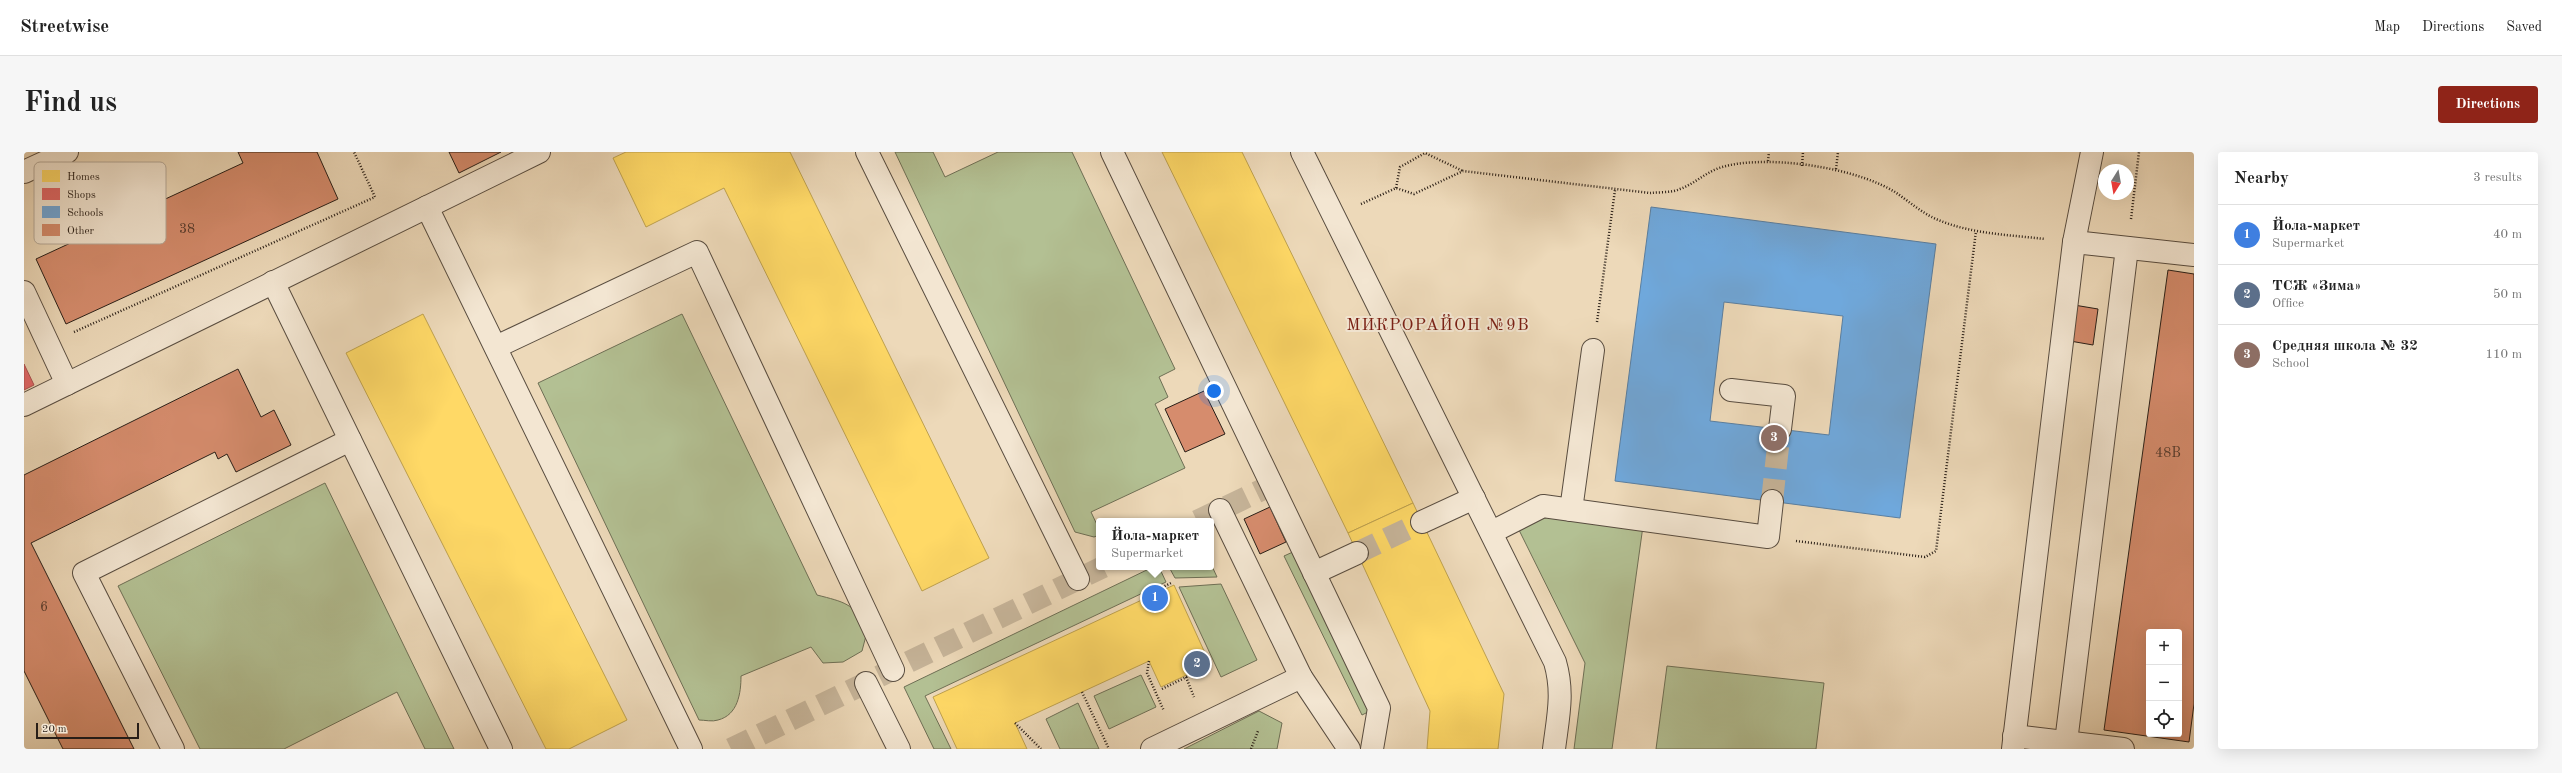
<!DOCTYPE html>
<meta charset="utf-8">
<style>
body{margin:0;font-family:"Old Standard TT",serif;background:#f6f6f6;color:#222}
.controls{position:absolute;right:12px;bottom:12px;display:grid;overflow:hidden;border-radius:4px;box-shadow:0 4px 16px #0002}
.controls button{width:36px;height:36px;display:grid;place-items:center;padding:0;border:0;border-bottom:1px solid #e0e0e0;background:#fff;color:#222;font:20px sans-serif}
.compass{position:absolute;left:2074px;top:12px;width:36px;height:36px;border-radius:50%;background:#fff;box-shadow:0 4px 16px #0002;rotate:191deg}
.scale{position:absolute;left:12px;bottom:10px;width:103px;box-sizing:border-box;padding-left:4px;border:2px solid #281e17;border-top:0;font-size:11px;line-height:14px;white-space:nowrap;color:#281e17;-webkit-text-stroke:3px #f3e6d2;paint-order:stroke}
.you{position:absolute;left:1190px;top:239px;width:14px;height:14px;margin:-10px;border:3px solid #fff;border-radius:50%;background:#1a73e8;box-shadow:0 0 0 6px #1a73e833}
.badge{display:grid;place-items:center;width:26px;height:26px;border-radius:50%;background:#8f2418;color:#fff;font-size:13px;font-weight:700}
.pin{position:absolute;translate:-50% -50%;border:2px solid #fff;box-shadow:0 1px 4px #0006}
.popup{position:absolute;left:1072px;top:366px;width:118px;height:52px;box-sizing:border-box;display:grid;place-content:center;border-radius:4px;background:#fff;filter:drop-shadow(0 1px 3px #0005);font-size:13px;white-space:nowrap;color:#767676}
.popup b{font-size:15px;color:#222}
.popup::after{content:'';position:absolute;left:50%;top:100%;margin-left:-8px;border:8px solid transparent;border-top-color:#fff}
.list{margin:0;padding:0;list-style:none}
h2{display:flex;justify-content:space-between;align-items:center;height:52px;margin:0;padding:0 16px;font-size:17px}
h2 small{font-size:13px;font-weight:400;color:#767676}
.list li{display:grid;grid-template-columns:26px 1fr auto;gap:12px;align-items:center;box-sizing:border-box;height:60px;padding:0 16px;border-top:1px solid #e0e0e0}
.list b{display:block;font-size:15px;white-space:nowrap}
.list p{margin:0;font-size:13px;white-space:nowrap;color:#767676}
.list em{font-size:13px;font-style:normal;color:#767676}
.icon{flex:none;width:22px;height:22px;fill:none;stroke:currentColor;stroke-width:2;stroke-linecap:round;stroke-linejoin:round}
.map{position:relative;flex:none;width:2170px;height:597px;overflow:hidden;border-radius:4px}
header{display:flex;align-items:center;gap:24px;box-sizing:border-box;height:56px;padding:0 20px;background:#fff;border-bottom:1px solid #e0e0e0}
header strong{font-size:19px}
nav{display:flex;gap:22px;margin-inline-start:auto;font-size:14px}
.intro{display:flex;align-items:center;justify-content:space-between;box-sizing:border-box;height:96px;padding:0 24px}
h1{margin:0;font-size:28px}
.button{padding:10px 18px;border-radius:4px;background:#8f2418;color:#fff;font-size:14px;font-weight:700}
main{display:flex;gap:24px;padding:0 24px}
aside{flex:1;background:#fff;border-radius:4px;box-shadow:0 4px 16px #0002}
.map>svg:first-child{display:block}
.green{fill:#b3c093;stroke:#6e6f55}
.homes{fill:#ffd966;stroke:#bea14e}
.shops{fill:#e06666;stroke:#a9504e}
.schools{fill:#6fa8dc;stroke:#5a7fa1;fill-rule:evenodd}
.building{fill:#d68c6d;stroke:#281e17;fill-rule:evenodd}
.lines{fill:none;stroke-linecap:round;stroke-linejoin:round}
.minor-tunnel{stroke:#c6b499;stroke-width:22;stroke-dasharray:22 11;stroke-linecap:butt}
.minor-casing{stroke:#594d40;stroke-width:24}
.path{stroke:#281e17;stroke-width:2.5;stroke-dasharray:1 2;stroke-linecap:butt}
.minor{stroke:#f3e6d2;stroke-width:22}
.labels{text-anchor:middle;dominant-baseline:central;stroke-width:4;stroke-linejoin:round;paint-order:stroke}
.number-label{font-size:14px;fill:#543a2c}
.neighbourhood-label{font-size:17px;letter-spacing:1px;fill:#7a1f14;stroke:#f3e6d2}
.key{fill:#f3e6d2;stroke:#b6aa9a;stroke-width:1}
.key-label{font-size:11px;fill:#281e17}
</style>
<header>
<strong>Streetwise</strong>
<nav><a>Map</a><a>Directions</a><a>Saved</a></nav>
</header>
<div class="intro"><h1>Find us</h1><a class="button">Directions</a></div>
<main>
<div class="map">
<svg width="2170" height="597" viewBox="0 0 2170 597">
<rect width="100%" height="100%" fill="#edd9b9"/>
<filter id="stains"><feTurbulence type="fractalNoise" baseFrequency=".005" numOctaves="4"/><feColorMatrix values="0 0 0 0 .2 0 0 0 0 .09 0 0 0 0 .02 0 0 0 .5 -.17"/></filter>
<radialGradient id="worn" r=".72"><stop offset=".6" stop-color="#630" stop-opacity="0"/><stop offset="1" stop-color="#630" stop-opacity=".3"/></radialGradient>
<g class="green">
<path d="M871,0H909L921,25L974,0H1048L1151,217L1135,225L1144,245L1131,252L1161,316L1067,360L1075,377V383L1070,385L1051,380Z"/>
<path d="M658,162L793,443C820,450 829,451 844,476L838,499L819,510L799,511L787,495L717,524C717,541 714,563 694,568C689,570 680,568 675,568L514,231Z"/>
<path d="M301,331L430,597H401L373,540L260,597H176L94,434Z"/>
<path d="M1522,359L1619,374L1588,597H1550L1561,511L1493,374Z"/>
<path d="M1271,399L1348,558L1338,563L1260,404Z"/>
<path d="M1187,412L1193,425L1151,426L1145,415H1187Z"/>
<path d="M1129,415H1135L1142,430L901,544L927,597H910L880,535Z"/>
<path d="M1197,432L1233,508L1197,525L1155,435Z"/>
<path d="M1643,514L1800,531L1792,597H1632Z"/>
<path d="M1117,523L1132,555L1085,577L1070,544Z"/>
<path d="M1054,551L1075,597H1036L1022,567Z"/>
<path d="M1235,559L1258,571L1253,597H1160Z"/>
</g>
<g class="homes">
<path d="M602,0H766L965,406L898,439L700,36L622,75L589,6Z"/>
<path d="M1138,0H1218L1389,351L1324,381Z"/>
<path d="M399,162L603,568L545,597H522L322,201Z"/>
<path d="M1389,351L1480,542L1474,597H1403L1406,559L1324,381Z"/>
<path d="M1150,433L1186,512L1137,535L1125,509L991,571L1003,597H933L909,545Z"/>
</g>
<path class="shops" d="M0,212L10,233L0,238Z"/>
<path class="schools" d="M1627,55L1912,92L1876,366L1591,329ZM1700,150L1819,164L1805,283L1686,269Z"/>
<g class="building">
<path d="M214,0H293L314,47L42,172L12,107L219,11Z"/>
<path d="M425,0H477L435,21Z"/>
<path d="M2144,118L2170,122V552L2165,590L2080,578ZM2125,480H2155V582H2125Z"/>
<path d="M2050,153L2074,157L2069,193L2046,189Z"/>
<path d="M214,217L237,265L250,258L267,293L212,320L203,302L194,307L191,300L7,391L110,597H39L0,519V323Z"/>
<path d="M1180,239L1201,282L1161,300L1141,257Z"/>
<path d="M1246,355L1262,390L1236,402L1220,367Z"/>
</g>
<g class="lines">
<g class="minor-tunnel">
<path d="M1748,349L1756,277"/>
<path d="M1173,369L1248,333"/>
<path d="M1333,401L1398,370"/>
<path d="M707,597L1079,415"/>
</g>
<g class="minor-casing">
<g id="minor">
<path d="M843,0L1054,427"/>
<path d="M1088,0L1355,556L1348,597"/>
<path d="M1278,0L1531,510C1540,541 1534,565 1530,597"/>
<path d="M0,20L43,0"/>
<path d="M403,55L667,597"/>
<path d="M2050,90L2068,0"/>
<path d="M249,130L477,597"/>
<path d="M0,140L43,232"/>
<path d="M472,195L673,100L869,518"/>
<path d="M1707,238L1760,244L1756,277"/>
<path d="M0,253L515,0"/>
<path d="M1196,358L1277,525L1325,597"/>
<path d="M1547,358L1569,198"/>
<path d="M1398,370L1450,346"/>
<path d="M1468,380L1519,354L1744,385L1748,349"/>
<path d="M1290,421L1333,401"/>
<path d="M842,531L875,597"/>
<path d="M1990,584L2099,597"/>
<path d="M2042,590L2103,96"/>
<path d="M149,597L60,421L326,288"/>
<path d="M1128,597L1277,525"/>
<path d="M1989,597L2050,90L2170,103"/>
</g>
</g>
<g class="path">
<path d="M1744,9L1745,0"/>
<path d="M1778,14L1779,0"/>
<path d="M1812,17L1814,0"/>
<path d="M1372,36L1376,15L1401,1L1439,19"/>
<path d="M1337,52L1372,36L1390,42L1439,19L1626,41C1635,40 1647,41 1656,37C1670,32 1681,21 1695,16C1710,11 1727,10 1743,10C1782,10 1838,20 1871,40C1886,50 1900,63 1917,69C1949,82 1987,83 2021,87"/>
<path d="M2107,67L2115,0"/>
<path d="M1573,170L1591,38"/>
<path d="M50,180L351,45L330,0"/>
<path d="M1772,389L1901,405L1912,399L1952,79"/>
<path d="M1129,442V440L1147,431"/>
<path d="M1125,509L1123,521L1140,559"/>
<path d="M1162,525L1170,545"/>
<path d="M1138,537L1187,513"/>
<path d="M1058,540L1085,597"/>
<path d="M991,571L1017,597"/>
<path d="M1227,597L1234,579"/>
</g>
<use href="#minor" class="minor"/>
</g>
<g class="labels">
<g class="number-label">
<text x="163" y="77">38</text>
<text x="2144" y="301">48В</text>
<text x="20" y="455">6</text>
</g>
<g class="neighbourhood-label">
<text x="1414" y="173">МИКРОРАЙОН №9В</text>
</g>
</g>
<rect x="10" y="10" width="132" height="82" rx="6" class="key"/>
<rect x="18" y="18" width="18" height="12" fill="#ffd966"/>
<rect x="18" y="36" width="18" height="12" fill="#e06666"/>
<rect x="18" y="54" width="18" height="12" fill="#6fa8dc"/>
<rect x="18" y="72" width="18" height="12" fill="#d68c6d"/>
<g class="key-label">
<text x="43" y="28">Homes</text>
<text x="43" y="46">Shops</text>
<text x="43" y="64">Schools</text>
<text x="43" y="82">Other</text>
</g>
<rect width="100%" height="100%" filter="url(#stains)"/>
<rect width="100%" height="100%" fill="url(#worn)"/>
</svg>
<div class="controls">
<button>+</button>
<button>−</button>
<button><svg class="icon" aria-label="locate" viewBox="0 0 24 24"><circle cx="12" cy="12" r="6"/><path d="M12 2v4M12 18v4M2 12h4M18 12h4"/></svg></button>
</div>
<svg class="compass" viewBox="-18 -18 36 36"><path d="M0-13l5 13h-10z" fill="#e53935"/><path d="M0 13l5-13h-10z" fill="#767676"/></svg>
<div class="scale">20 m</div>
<div class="you"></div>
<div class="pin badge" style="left:1131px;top:446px;background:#3f7fe0">1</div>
<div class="popup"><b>Йола-маркет</b>Supermarket</div>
<div class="pin badge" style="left:1173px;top:512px;background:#5c6f8a">2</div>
<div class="pin badge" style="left:1750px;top:286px;background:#8d6e63">3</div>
</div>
<aside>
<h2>Nearby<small>3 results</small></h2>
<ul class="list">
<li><span class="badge" style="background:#3f7fe0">1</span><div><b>Йола-маркет</b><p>Supermarket</p></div><em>40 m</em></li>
<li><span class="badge" style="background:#5c6f8a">2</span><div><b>ТСЖ «Зима»</b><p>Office</p></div><em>50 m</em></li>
<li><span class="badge" style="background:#8d6e63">3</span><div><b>Средняя школа № 32</b><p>School</p></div><em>110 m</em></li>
</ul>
</aside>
</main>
